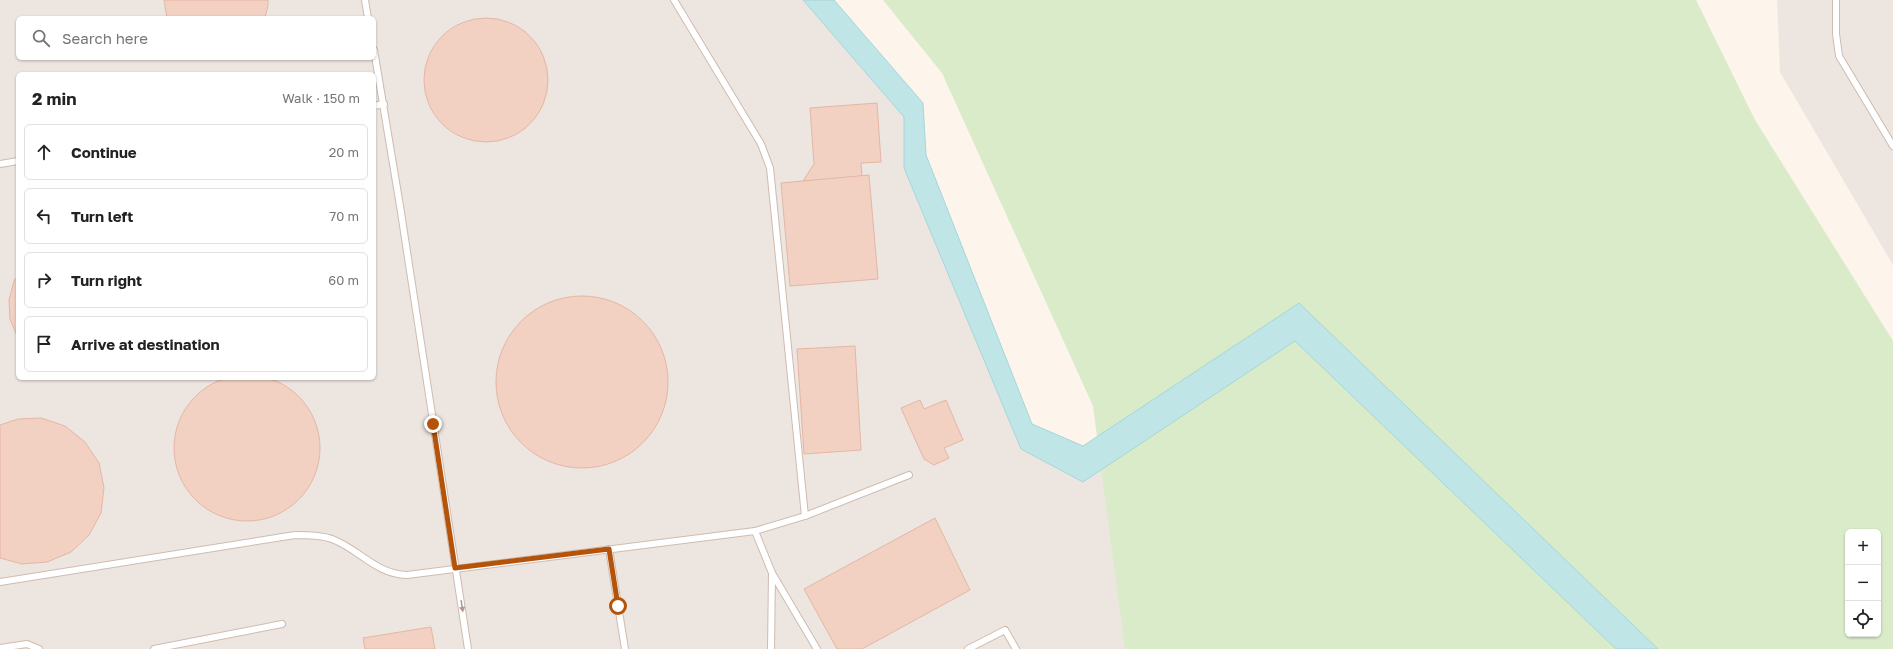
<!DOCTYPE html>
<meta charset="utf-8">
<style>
body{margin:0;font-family:"Golos Text",sans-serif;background:#f2f2f2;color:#222}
.controls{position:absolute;right:12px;bottom:12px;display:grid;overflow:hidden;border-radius:6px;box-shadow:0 1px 3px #0004}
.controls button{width:36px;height:36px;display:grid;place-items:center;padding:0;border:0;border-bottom:1px solid #e0e0e0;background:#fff;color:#222;font:20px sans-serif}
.stop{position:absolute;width:12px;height:12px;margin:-9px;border:3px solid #b45309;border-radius:50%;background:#fff}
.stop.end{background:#b45309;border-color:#fff;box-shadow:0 1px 4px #0008}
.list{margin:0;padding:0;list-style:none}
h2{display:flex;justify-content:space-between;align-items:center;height:52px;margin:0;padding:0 16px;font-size:17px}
h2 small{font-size:13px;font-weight:400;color:#767676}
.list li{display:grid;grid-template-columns:26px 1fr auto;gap:12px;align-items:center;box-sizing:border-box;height:56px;margin:0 8px 8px;padding:0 8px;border:1px solid #e0e0e0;border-radius:6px}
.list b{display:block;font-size:15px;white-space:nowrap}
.list em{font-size:13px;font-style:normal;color:#767676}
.icon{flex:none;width:22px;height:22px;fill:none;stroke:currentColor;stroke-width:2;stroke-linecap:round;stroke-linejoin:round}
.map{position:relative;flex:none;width:1893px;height:649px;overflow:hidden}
.search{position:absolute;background:#fff;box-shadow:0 1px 3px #0004;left:16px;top:16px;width:360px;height:44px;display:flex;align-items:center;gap:10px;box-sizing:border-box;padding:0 14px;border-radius:6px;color:#767676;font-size:15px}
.panel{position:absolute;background:#fff;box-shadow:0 1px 3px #0004;left:16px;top:72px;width:360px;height:308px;border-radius:6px}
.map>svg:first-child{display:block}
.industrial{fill:#ece5e0;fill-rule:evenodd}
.green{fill:#daebc9;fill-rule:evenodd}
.water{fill:#bfe5e7;stroke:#a5d6d9}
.building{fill:#f2d1c3;stroke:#e5b6a3}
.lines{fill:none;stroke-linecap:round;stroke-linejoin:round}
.service-casing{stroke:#d0bbb0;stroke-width:8}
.service{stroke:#fff;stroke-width:6}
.oneway{fill:#af9b94}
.route{stroke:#b45309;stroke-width:5}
</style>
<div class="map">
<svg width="1893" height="649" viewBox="0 0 1893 649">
<rect width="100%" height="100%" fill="#fdf4eb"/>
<g class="industrial">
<path d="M0,0H803L904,117V168L1021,449L1083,482L1295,341L1616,649H0ZM18,18H374V58H18ZM18,74H374V378H18Z"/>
<path d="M1777,0H1893V265L1780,72Z"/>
</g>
<path class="green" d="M883,0H1696L1755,120L1893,341V649H1125L1093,406L942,73ZM1848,532H1878V634H1848Z"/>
<path class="water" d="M803,0H834L923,103L926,155L1032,424L1083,446L1299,303L1658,649H1616L1295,341L1083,482L1021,449L904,168V117Z"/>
<g class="building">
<path d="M164,0H268V5L265,18H167Z"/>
<circle cx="486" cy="80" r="62"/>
<path d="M877,103L881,162L861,163L862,177L803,181L814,164L810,108Z"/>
<path d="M869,175L878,279L790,286L781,183Z"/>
<path d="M18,276V338L10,319L9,300L14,281Z"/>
<circle cx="582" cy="382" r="86"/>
<path d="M855,346L861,450L804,454L797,349Z"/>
<circle cx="247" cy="448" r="73"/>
<path d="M920,400L924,409L946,400L963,440L944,448L949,458L934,465L924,459L901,408Z"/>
<path d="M41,418L65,426L85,442L99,463L104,488L101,513L89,535L71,552L47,562L22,564L0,558V425L18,419Z"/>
<path d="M935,518L970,590L862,649H837L804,589Z"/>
<path d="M431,627L435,649H365L363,638Z"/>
</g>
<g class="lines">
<g class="service-casing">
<g id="service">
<path d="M365,0L368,18"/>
<path d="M674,0L761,144L770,168L805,516"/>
<path d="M1836,0V34L1839,56L1893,146"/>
<path d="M374,50L400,206L468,649"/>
<path d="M374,106L384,104"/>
<path d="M0,164L18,161"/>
<path d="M755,531L772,573L817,649"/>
<path d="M609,549L625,649"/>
<path d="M0,582L295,535C307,535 321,535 332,539C359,549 375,574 407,575L755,531L805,516L909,475"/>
<path d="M0,648L27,644L39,649"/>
<path d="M154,649L282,624"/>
<path d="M771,649L772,573"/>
<path d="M968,649L1005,630L1016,649"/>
</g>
</g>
<use href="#service" class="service"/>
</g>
<defs><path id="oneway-solid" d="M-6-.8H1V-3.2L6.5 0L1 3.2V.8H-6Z"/></defs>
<use class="oneway" href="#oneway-solid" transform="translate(462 606) rotate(81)"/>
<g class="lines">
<path class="route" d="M433,424L455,568L609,549L618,606"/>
</g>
</svg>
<div class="controls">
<button>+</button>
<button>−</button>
<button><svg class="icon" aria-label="locate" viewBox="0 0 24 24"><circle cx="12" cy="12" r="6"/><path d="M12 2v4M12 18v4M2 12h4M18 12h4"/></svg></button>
</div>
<div class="stop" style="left:618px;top:606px"></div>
<div class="stop end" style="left:433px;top:424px"></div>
<div class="search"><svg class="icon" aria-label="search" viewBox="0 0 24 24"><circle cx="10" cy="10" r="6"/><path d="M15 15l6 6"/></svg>Search here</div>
<section class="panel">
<h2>2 min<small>Walk · 150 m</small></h2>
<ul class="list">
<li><svg class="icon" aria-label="ahead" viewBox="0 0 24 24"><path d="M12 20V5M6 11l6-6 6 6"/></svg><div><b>Continue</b></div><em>20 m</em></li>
<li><svg class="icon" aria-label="left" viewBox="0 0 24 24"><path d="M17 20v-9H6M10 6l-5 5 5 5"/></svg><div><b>Turn left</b></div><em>70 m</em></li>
<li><svg class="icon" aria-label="right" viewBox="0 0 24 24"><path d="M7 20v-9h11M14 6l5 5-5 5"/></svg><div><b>Turn right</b></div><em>60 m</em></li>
<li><svg class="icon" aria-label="arrive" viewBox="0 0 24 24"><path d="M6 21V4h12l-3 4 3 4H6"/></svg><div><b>Arrive at destination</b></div></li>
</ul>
</section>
</div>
